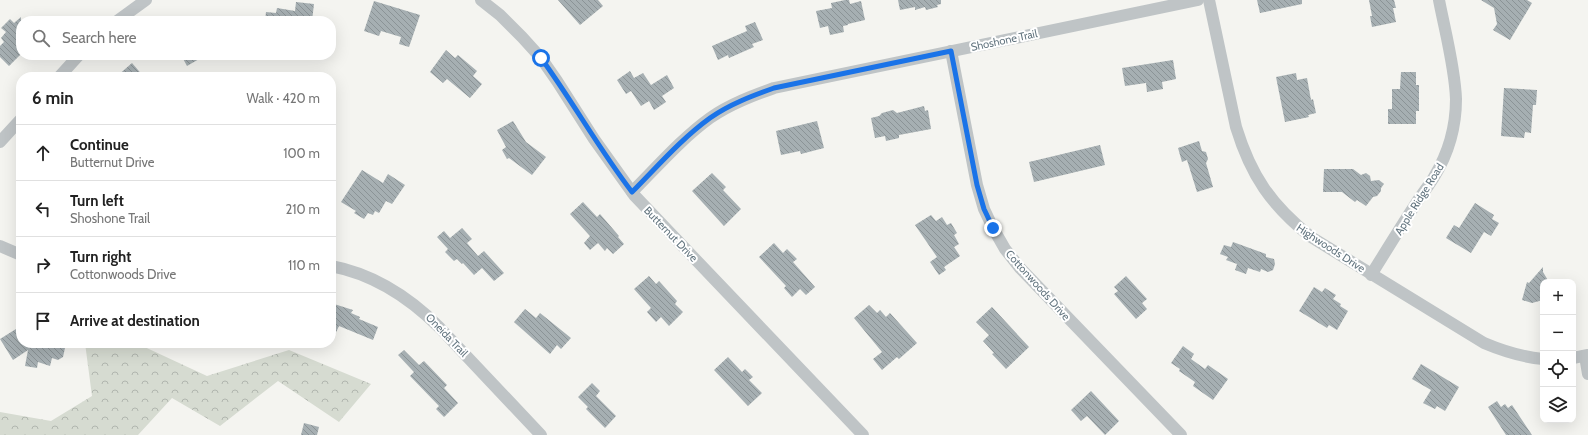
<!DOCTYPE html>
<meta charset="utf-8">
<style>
body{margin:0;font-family:Cabin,sans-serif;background:#f6f6f6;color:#222}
.controls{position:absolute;right:12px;bottom:12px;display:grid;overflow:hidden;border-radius:8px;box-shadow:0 4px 16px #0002}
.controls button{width:36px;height:36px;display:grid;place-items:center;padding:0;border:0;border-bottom:1px solid #e0e0e0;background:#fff;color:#222;font:20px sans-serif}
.stop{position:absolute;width:12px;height:12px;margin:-9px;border:3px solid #1a73e8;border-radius:50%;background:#fff}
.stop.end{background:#1a73e8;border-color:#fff;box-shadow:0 1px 4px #0008}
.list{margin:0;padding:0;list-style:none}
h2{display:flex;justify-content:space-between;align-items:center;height:52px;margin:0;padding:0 16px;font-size:17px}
h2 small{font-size:13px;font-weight:400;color:#767676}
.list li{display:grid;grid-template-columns:26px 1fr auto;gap:12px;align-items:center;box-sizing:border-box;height:56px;padding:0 16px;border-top:1px solid #e0e0e0}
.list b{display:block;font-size:15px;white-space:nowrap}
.list p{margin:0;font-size:13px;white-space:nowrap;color:#767676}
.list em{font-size:13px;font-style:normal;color:#767676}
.icon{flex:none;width:22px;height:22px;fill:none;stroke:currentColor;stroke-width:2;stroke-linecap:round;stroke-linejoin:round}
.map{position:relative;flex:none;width:1588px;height:435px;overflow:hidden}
.search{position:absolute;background:#fff;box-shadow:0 4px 16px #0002;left:16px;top:16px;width:320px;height:44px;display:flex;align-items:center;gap:10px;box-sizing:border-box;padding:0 14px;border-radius:16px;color:#767676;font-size:15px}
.panel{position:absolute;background:#fff;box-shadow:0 4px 16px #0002;left:16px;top:72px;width:320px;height:276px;border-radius:16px}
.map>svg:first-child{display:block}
.forest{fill:url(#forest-crowns)}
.building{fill:url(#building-back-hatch)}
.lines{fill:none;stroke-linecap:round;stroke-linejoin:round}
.minor{stroke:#bfc4c6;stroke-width:12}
.route{stroke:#1a73e8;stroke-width:5}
.labels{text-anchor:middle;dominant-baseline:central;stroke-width:4;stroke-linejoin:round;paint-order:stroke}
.street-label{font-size:11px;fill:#647680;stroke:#fff}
</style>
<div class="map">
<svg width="1588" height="435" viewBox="0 0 1588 435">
<defs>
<pattern id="forest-crowns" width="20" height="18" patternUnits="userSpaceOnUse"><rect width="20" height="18" fill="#d6dbd1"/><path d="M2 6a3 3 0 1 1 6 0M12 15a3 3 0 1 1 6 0" fill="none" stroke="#b1b6af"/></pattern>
<pattern id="building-back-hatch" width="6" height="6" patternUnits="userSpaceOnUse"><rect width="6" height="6" fill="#a6afb2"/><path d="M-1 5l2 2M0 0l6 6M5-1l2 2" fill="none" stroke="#8b9396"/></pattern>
</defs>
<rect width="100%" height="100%" fill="#f4f4f0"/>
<path class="forest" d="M85,343H136L207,376L289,350L371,384L339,422L278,381L220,426L172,398L138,435H0V412L51,421L92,396Z"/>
<g class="building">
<path d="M558,0H598L603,6L580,25Z"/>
<path d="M845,0H849L850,4L861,1L865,20L848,24V25L843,26L844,32L830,35L828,26L820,28L816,11L832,8L831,3Z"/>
<path d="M898,0H941V4L937,5L938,7L926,10L925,7L915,10V7L900,10Z"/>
<path d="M1257,0H1302V4L1260,13Z"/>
<path d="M1369,0H1394L1396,8H1393L1396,22L1372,27L1370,16H1372Z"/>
<path d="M1481,0H1527L1532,3L1510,40L1493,30L1497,24L1494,8Z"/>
<path d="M374,1L420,15L409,47L399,44L401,37L381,31L379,36L364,31Z"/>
<path d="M296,2L314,4L312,21H265L266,12L276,13L277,8L295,11Z"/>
<path d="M21,17V54L9,66L0,57V46L4,42L1,38L6,32L1,28L10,19L14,23Z"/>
<path d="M755,22L763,40L752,44L754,47L729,58L728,55L718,60L712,46L747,31L745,26Z"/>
<path d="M446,50L455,58L458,55L477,71L473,76L482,84L470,98L447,79L443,83L430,72Z"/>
<path d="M181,55H206L187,66Z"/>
<path d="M1173,60L1176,79L1162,82L1163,89L1147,92L1146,83L1125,86L1122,68Z"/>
<path d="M132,63L144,77H116Z"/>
<path d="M630,71L634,78L643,73L651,85L667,75L674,88L662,96L666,102L654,110L649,101L641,106L631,91L626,94L617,80Z"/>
<path d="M1401,72H1416V85H1419V111H1416V124H1388V109H1392V89H1400Z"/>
<path d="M1296,73L1297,80L1307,78L1311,100L1313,99L1316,113L1308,115L1309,117L1285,122L1276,77Z"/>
<path d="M1504,88L1537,90L1536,105H1533L1531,133L1525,132L1524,138L1501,136Z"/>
<path d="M924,106L925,111L928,110L931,129L899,135V138L886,141L885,136L875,138L871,118L879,116L882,113L893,110L897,113Z"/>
<path d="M513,121L526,142L546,157L532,175L509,158L507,159L502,150L506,147L497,130Z"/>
<path d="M817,121L824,148L801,154L800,151L781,155L776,131Z"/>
<path d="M1199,141L1202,151L1206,152L1208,159L1206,163L1213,187L1197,192L1187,160L1182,162L1178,148Z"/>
<path d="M1100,145L1105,165L1034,182L1029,162Z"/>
<path d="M1324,169H1353L1361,175L1366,173L1370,176L1371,181L1379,180L1384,184L1381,188V191L1377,196L1373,197L1366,206L1357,200L1355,202L1342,192H1323Z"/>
<path d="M362,170L383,183L388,174L405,185L392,204L386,201L379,213L375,211L373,215L368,213L364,219L354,213L356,211L341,202Z"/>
<path d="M712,173L726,187L723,190L741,209L724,226L692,191Z"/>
<path d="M583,202L597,217L600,214L619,236L618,237L624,244L613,254L607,248L605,251L598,243L590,250L584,243L590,236L570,214Z"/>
<path d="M1475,203L1494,215L1492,219L1499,223L1491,236L1484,232L1471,253L1446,238L1454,225L1459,228Z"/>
<path d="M931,215L936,221L942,217L947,225L951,223L957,233L954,235L959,244L954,247L960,256L944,267L946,270L939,275L930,262L937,257L915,225Z"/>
<path d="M462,228L472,239L467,243L478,256L484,251L504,273L494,281L482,268L474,275L463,263L462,264L457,259L454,261L445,252L448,249L437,237L444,231L450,238Z"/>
<path d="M1233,242L1266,254V257L1274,259L1275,264L1273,270L1268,272L1261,269L1260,272L1248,268L1246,274L1235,270L1237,264L1226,260L1228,257L1220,254L1224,245L1231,247Z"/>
<path d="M774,243L783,253L787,249L797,259L793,262L815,287L806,295L800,289L792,297L784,288L786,286L759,257Z"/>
<path d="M1543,267V272L1549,282H1543V300L1532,303L1522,300L1527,282L1529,283Z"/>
<path d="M649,276L656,284L659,281L677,301L675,304L683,312L669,326L661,317L656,322L647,312L651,308L634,289Z"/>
<path d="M1126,276L1147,299L1142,303L1147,309L1136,319L1114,294L1118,291L1114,287Z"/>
<path d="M1314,287L1322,292L1325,288L1336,295L1333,299L1341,304L1340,306L1348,311L1337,330L1329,325L1327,328L1299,311Z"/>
<path d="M331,303L353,310L351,313L360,317L359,319L378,327L373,340L339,326L331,343Z"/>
<path d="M869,305L877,313L880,310L886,317L890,313L917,343L899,359L897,357L882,370L873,359L882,352L854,318Z"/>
<path d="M992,307L1029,347L1006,369L992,354L994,353L983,341L989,335L976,322Z"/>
<path d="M525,309L536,318L540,313L571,338L561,349L557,345L550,354L514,322Z"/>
<path d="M16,329L21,337V343L51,344L62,343L65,348L63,357L58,360L52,358L50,366L38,362L37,368L25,366L28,350L13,360L0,339Z"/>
<path d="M1183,346L1194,354L1191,359L1205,369L1208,365L1228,379L1213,400L1193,386L1195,382L1179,371L1180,369L1171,363Z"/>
<path d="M404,350L419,365L424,361L447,385L444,388L458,403L444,417L436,409L439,406L410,376L414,372L398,355Z"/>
<path d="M728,357L742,372L745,369L753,377L749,380L762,393L748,406L714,370Z"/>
<path d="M1421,364L1459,387L1445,411L1437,406L1435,409L1423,403L1431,390L1412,379Z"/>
<path d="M592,383L600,391L596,396L616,416L605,428L586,409L588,407L578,397Z"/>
<path d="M1091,391L1119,421L1105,435L1087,416L1081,421L1071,410Z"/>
<path d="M1497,401L1501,407L1505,404L1508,408L1512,405L1532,435H1506L1488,407Z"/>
<path d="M304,423L319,427L317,435H301Z"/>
</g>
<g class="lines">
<g class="minor">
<path d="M481,0L500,15L522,37L541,58L557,81L594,139L634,195L863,435"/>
<path d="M1209,0L1236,127C1251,176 1271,205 1311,237L1484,343C1503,351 1522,357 1543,359"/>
<path d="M117,21L146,0"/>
<path d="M951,51L977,185L984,209L993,228L1005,249L1020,268L1181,435"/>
<path d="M59,77L79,55"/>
<path d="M0,142L21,119"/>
<path d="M632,192C657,167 681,139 710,118C730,104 752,96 774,88L1198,0"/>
<path d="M0,246L21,255"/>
<path d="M331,266C374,274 409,297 440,328L541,435"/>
<path d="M1371,275C1386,251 1400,228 1415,205C1421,195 1428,187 1434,177C1448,154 1456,126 1456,99C1455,68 1445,31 1439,0"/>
<path d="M1585,356L1588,374"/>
<path d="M1573,358L1588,355"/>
</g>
</g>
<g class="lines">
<path class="route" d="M541,58C573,102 599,149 632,192C657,167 681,139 710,118C730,104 752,96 774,88L951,51L977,185L984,209L993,228"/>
</g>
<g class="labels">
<g class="street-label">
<text transform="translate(1004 40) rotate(-12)">Shoshone Trail</text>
<text transform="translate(1419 199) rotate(-58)">Apple Ridge Road</text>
<text transform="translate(671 234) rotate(46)">Butternut Drive</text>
<text transform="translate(1331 248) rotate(33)">Highwoods Drive</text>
<text transform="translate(1038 285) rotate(48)">Cottonwoods Drive</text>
<text transform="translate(447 335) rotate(46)">Oneida Trail</text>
</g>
</g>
</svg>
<div class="controls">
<button>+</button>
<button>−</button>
<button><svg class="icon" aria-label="locate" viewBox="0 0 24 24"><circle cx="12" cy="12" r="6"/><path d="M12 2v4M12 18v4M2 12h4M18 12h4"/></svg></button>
<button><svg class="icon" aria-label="layers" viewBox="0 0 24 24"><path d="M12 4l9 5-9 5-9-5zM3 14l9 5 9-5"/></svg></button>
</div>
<div class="stop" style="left:541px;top:58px"></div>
<div class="stop end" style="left:993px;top:228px"></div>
<div class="search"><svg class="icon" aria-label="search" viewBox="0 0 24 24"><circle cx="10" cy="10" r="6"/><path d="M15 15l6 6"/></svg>Search here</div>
<section class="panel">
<h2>6 min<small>Walk · 420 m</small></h2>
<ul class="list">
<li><svg class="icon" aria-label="ahead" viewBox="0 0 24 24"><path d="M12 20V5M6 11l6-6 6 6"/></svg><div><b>Continue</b><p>Butternut Drive</p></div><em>100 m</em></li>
<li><svg class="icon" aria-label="left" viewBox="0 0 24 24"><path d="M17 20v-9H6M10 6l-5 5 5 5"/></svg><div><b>Turn left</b><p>Shoshone Trail</p></div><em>210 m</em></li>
<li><svg class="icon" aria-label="right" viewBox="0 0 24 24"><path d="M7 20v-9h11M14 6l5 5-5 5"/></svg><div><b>Turn right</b><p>Cottonwoods Drive</p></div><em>110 m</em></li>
<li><svg class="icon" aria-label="arrive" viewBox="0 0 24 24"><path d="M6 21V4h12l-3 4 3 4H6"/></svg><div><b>Arrive at destination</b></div></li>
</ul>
</section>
</div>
